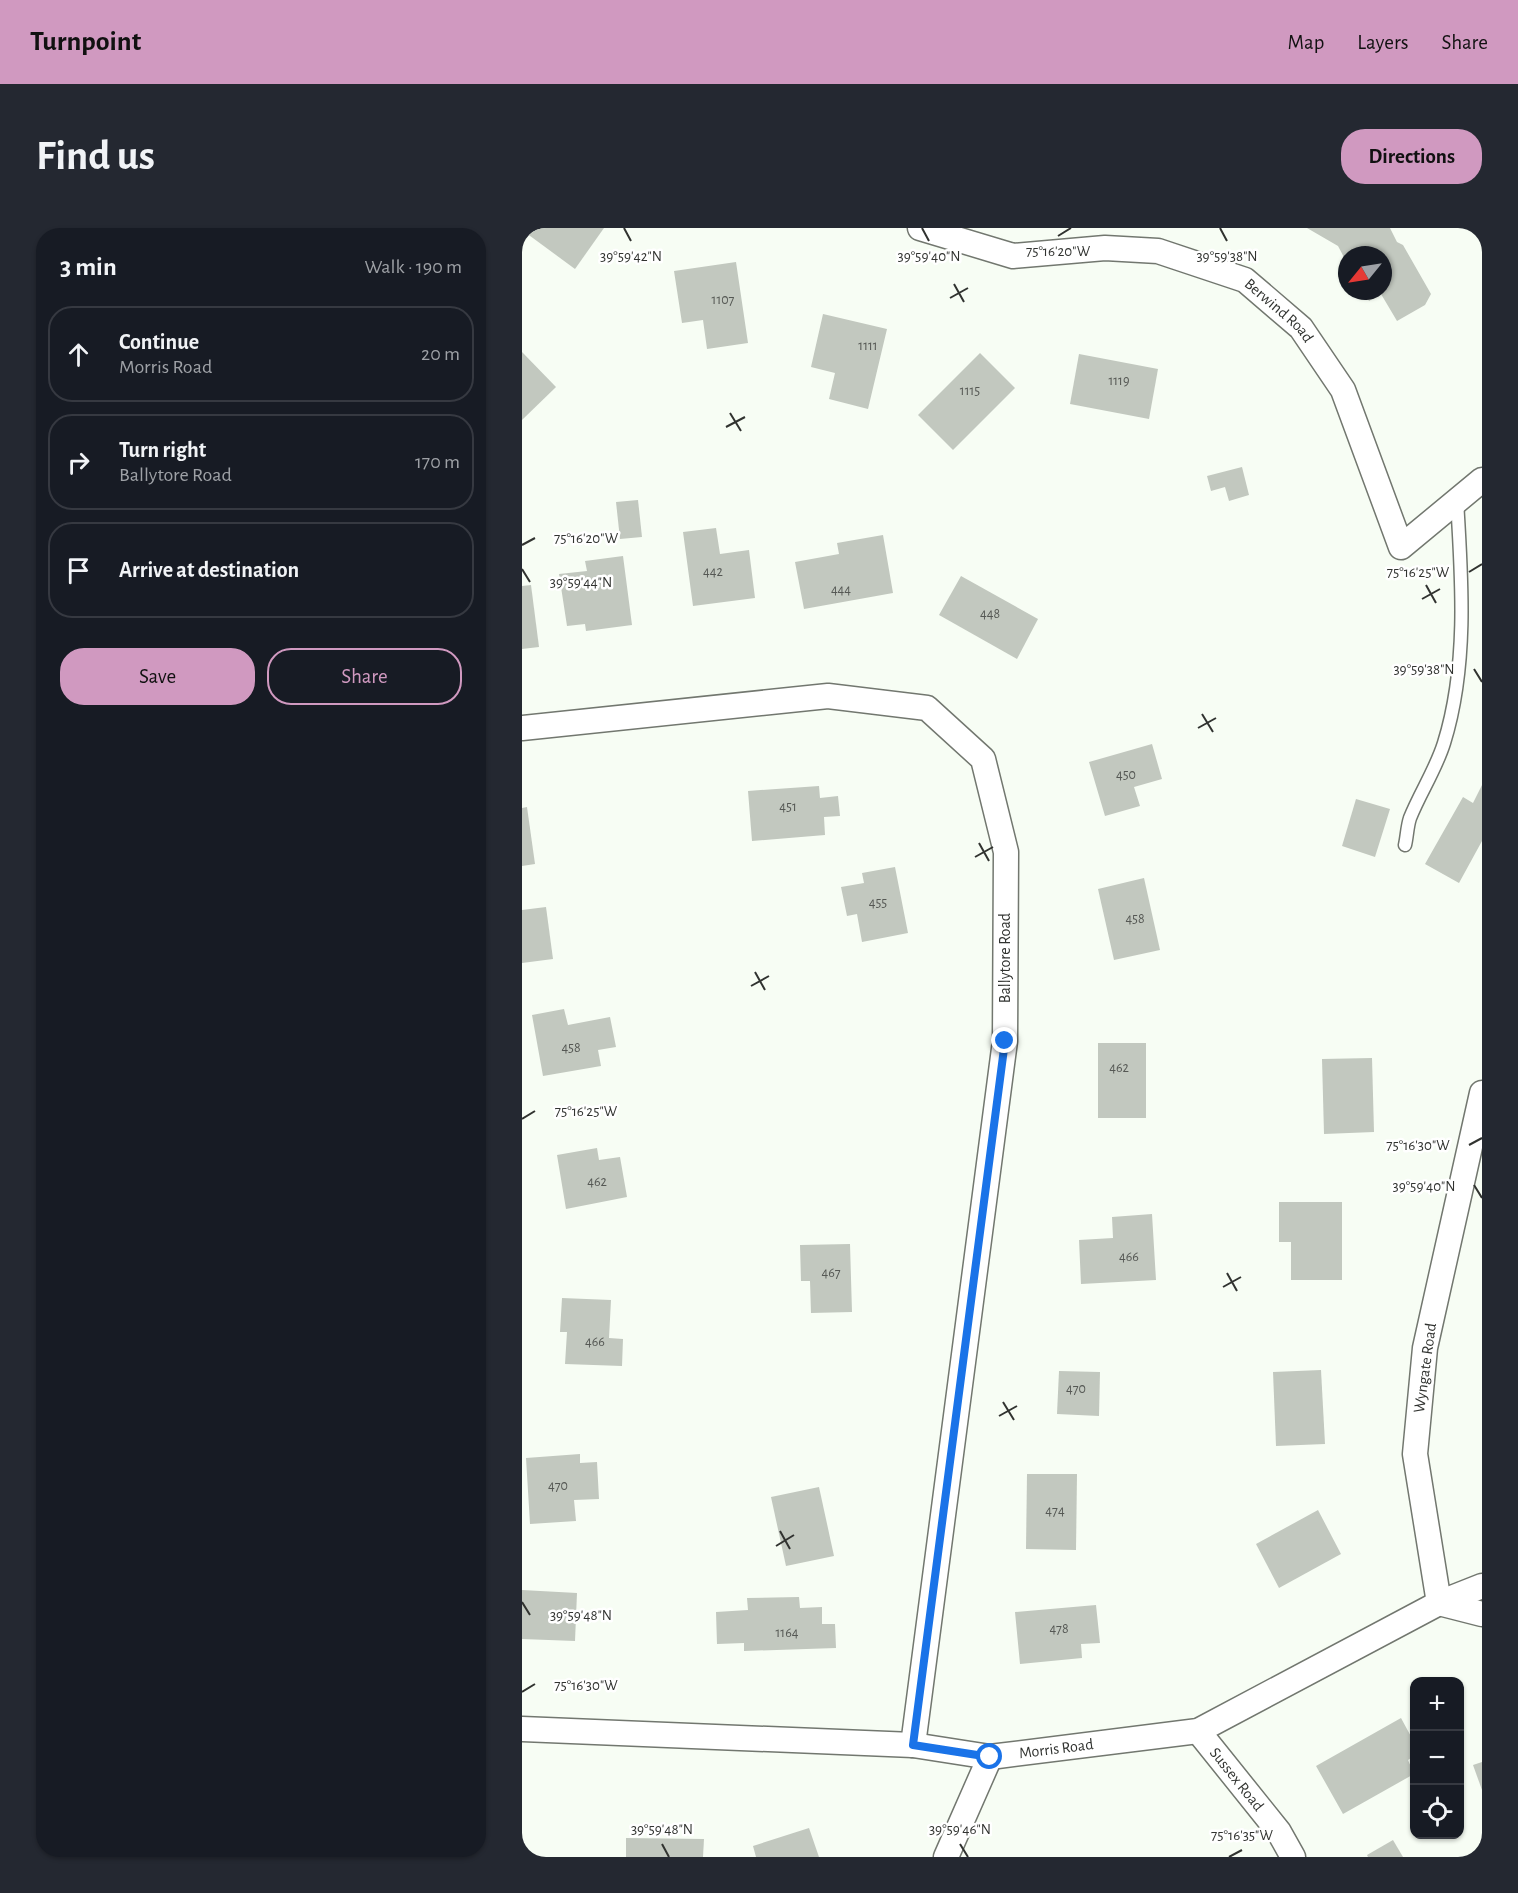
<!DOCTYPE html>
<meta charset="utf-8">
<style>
body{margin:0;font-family:"Alegreya Sans",sans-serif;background:#242831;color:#f1f3f6}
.controls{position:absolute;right:18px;bottom:18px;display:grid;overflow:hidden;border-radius:12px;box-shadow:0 2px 4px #0004}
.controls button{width:54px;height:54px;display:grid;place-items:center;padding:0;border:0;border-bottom:2px solid #363941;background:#171b24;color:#f1f3f6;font:30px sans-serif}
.compass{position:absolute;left:816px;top:18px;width:54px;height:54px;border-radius:50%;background:#171b24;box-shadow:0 2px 4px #0004;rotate:240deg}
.stop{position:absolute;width:18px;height:18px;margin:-14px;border:4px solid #1a73e8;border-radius:50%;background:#fff}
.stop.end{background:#1a73e8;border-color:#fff;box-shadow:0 2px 6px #0008}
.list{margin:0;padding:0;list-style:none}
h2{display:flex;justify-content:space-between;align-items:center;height:78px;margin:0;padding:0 24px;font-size:26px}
h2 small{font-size:20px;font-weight:400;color:#9ea1a6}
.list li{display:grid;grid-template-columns:39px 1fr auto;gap:18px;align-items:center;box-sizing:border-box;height:96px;margin:0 12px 12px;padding:0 12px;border:2px solid #363941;border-radius:24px}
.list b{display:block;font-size:22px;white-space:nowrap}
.list p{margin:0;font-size:20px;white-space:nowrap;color:#9ea1a6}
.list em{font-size:20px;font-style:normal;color:#9ea1a6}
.actions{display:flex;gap:12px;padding:18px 24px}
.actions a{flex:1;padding:14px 0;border:2px solid #d099c0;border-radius:24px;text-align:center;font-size:21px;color:#d099c0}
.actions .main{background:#d099c0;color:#111}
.icon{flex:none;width:33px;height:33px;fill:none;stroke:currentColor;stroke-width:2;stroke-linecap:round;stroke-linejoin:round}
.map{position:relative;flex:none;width:960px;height:1629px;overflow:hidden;border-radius:24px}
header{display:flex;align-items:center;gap:36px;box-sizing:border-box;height:84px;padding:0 30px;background:#d099c0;color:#111}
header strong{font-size:28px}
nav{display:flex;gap:33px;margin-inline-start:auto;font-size:21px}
.intro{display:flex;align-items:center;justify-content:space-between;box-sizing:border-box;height:144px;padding:0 36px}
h1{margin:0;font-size:42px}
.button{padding:15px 27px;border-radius:24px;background:#d099c0;color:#111;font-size:21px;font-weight:700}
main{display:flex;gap:36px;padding:0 36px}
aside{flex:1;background:#171b24;border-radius:24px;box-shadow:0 2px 4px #0004}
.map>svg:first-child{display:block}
.building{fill:#c2c8bf}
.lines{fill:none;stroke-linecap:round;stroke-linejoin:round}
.lane-casing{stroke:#72776f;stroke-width:15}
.street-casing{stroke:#72776f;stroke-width:27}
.lane{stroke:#fff;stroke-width:12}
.street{stroke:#fff;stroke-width:24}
.route{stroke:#1a73e8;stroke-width:8}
.ticks{fill:none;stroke:#313330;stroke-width:2}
.labels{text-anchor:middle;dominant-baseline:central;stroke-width:5;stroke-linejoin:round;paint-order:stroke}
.number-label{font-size:14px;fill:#555854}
.street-label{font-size:16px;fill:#313330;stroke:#fff}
.ticks-label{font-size:15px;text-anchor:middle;fill:#313330;stroke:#fff;stroke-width:5;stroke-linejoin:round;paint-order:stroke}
</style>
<header>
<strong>Turnpoint</strong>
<nav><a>Map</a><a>Layers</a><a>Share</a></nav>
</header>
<div class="intro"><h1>Find us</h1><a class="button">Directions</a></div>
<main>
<aside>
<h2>3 min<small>Walk · 190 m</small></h2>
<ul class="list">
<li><svg class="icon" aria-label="ahead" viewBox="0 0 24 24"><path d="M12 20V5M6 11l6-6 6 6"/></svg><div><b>Continue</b><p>Morris Road</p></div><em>20 m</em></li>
<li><svg class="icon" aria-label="right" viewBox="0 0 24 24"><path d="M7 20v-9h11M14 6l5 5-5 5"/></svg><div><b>Turn right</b><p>Ballytore Road</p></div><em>170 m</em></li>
<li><svg class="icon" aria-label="arrive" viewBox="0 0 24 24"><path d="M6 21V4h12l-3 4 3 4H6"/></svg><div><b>Arrive at destination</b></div></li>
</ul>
<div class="actions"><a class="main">Save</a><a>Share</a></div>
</aside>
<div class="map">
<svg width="960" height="1629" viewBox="0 0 960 1629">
<rect width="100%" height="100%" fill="#f7fdf4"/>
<g class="building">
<path d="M0,0H82L53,41L0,2Z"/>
<path d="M785,0H868L875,14L881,17L909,66L903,77L875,93L859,66L847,73L841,63H861V27H825V35L816,18Z"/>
<path d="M214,34L226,115L185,121L181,92L160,95L152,43Z"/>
<path d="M301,86L365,101L346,181L307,171L313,145L289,139Z"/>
<path d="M0,124L34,159L0,192Z"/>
<path d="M458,125L493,160L431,222L396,187Z"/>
<path d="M557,126L636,141L627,191L548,176Z"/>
<path d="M720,239L727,267L707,273L703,259L689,263L685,248Z"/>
<path d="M116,272L120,309L98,311L94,274Z"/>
<path d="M194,300L198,326L227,322L233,370L171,378L161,304Z"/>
<path d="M361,307L371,365L282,381L273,334L317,326L315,315Z"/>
<path d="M101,328L110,397L64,403L63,396L45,398L37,346L65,343L63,333Z"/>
<path d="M439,348L516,391L495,431L417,387Z"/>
<path d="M9,357L17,419L0,421V358Z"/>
<path d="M630,516L640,551L612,559L618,578L583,588L567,534Z"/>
<path d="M960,557V613L937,655L903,636L941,569L951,575Z"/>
<path d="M297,558L298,570L316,568L318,588L302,589L303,607L230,613L226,563Z"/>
<path d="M834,571L868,581L853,629L820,618Z"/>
<path d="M5,579L13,636L0,638V580Z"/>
<path d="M373,639L386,705L340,714L335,686L325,688L319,659L342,655L340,645Z"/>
<path d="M622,650L638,722L592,732L576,661Z"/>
<path d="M24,679L31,731L0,735V682Z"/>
<path d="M42,781L46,797L88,789L94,819L76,822L79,838L21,848L10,787Z"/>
<rect x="576" y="815" width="48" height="75"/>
<path d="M850,830L852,904L802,906L800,831Z"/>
<path d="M75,920L77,932L98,929L105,969L44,981L35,927Z"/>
<path d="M757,974H820V1052H769V1014H757Z"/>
<path d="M630,986L634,1052L559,1056L557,1012L591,1010L590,989Z"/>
<path d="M328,1016L330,1084L289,1085L288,1053H279L278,1017Z"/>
<path d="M40,1070L89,1072L87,1110L101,1111L100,1138L43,1136L45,1104H38Z"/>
<path d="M799,1142L803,1216L754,1218L751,1144Z"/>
<path d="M537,1143L578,1144L577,1188L535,1186Z"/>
<path d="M58,1226V1235L75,1234L77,1271L52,1272L54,1293L8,1296L4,1230Z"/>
<path d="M505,1246H555L554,1322L504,1321Z"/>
<path d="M297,1259L312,1328L264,1338L249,1269Z"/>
<path d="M796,1282L819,1326L757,1360L734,1316Z"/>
<path d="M0,1362L55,1365L53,1413L0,1411Z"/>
<path d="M277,1369L278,1380L300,1379V1396H313L314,1420L222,1423V1415L195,1416L194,1384L226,1382L225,1370Z"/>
<path d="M574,1377L578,1415L559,1416L560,1430L498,1436L493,1384Z"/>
<path d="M879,1490L892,1514V1528L886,1532L892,1546L821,1586L794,1538Z"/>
<path d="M960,1534V1562L951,1537Z"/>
<path d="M287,1600L297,1629H234L231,1618Z"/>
<path d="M104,1610L182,1611L181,1629H104Z"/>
<path d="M871,1612L881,1629H846L845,1627Z"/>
</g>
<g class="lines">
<g class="lane-casing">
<path id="lane" d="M883,617C885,609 885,599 888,590C898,565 914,541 922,515C946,438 940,352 935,273"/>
</g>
<g class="street-casing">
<g id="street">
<path id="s1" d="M398,0L491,28L583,20L636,23L723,52L779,100L821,162L879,319L960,252"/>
<path d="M0,500L306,468L405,480L461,531L484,624L483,813L391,1517"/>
<path d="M960,865L903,1120L893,1226L917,1375L960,1386"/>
<path id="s2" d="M0,1501L391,1517L468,1529L676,1503L917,1375L960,1358"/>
<path id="s3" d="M676,1503L757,1604L771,1629"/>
<path d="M424,1629L468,1529"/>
</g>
</g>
<use href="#lane" class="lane"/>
<use href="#street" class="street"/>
</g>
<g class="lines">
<path class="route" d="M468,1529L391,1517L483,813"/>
</g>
<path class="ticks" d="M102,0L109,13M400,0L407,13M698,0L705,13M536,8L549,0M432,56L442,74M428,70L446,60M208,185L219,203M204,199L223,189M0,317L13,310M0,341L8,354M947,344L960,336M904,357L914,375M900,371L918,361M952,441L960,454M680,486L691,504M676,500L694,490M457,615L467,633M453,629L471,619M233,744L243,762M229,758L247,748M0,891L13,883M947,917L960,910M952,957L960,970M705,1045L715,1063M701,1059L719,1049M481,1174L492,1192M477,1188L495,1178M258,1303L268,1321M254,1318L272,1307M0,1374L8,1387M0,1464L13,1456M140,1616L147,1629M438,1616L446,1629M707,1629L720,1622"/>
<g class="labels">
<g class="number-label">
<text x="201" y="72">1107</text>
<text x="346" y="118">1111</text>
<text x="597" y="153">1119</text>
<text x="448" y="163">1115</text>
<text x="191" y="344">442</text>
<text x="319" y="362">444</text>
<text x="468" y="386">448</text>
<text x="604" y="547">450</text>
<text x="266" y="579">451</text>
<text x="356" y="675">455</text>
<text x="613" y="691">458</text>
<text x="49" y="820">458</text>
<text x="597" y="840">462</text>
<text x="75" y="954">462</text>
<text x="607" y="1029">466</text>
<text x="309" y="1045">467</text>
<text x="73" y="1114">466</text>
<text x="554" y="1161">470</text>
<text x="36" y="1258">470</text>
<text x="533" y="1283">474</text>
<text x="537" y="1401">478</text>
<text x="265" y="1405">1164</text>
</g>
<g class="street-label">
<text stroke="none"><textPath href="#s1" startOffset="380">Berwind Road</textPath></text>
<text transform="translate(483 730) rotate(-90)">Ballytore Road</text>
<text transform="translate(903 1140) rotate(-82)">Wyngate Road</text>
<text stroke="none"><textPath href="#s2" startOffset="536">Morris Road</textPath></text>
<text stroke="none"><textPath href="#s3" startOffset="62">Sussex Road</textPath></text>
</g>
</g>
<g class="ticks-label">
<text x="536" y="28">75°16'20"W</text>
<text x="109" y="33">39°59'42"N</text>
<text x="407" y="33">39°59'40"N</text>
<text x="705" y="33">39°59'38"N</text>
<text x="64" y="315">75°16'20"W</text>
<text x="896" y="349">75°16'25"W</text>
<text x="59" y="359">39°59'44"N</text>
<text x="902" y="446">39°59'38"N</text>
<text x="64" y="888">75°16'25"W</text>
<text x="896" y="922">75°16'30"W</text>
<text x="902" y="963">39°59'40"N</text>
<text x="59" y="1392">39°59'48"N</text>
<text x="64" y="1462">75°16'30"W</text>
<text x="140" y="1606">39°59'48"N</text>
<text x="438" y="1606">39°59'46"N</text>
<text x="720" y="1612">75°16'35"W</text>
</g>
</svg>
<div class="controls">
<button>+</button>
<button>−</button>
<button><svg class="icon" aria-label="locate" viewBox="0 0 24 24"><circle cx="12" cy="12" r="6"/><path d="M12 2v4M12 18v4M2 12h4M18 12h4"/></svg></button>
</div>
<svg class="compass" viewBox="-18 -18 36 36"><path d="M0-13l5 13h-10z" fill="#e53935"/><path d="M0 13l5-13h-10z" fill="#9ea1a6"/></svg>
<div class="stop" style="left:468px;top:1529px"></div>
<div class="stop end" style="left:483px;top:813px"></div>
</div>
</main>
